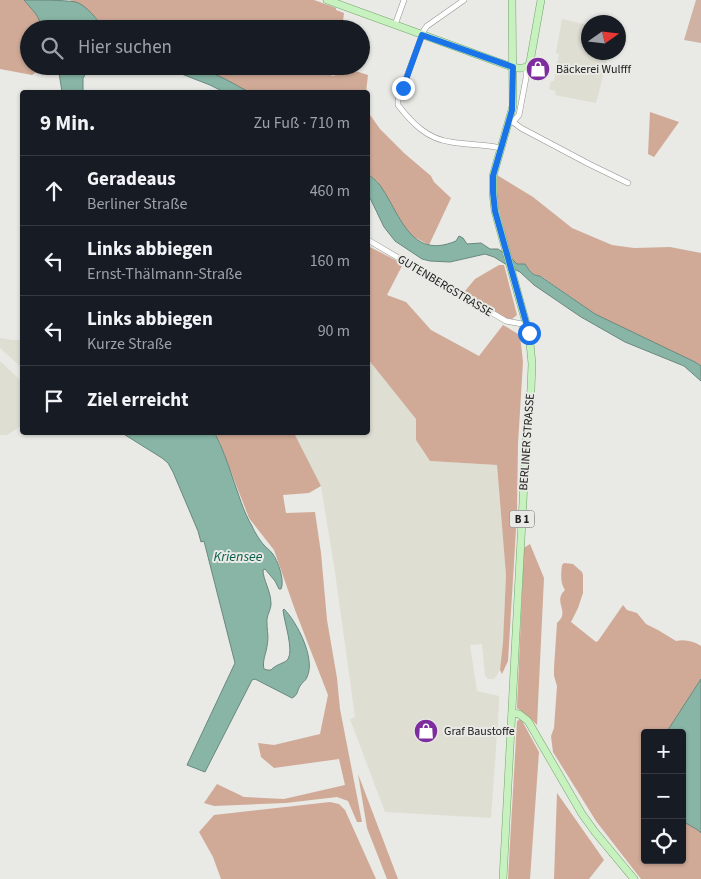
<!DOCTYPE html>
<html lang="de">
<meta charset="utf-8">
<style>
body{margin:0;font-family:"Source Sans 3",sans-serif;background:#20242c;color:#f1f3f6}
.controls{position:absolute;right:15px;bottom:15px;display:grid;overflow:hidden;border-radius:5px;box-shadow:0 1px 4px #0004}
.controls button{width:45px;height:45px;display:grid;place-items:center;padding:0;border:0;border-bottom:1px solid #363941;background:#171b24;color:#f1f3f6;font:25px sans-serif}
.compass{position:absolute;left:581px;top:15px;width:45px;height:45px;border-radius:50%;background:#171b24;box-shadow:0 1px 4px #0004;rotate:76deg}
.stop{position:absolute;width:15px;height:15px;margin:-11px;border:4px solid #1a73e8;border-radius:50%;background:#fff}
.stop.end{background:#1a73e8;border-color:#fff;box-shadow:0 1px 5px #0008}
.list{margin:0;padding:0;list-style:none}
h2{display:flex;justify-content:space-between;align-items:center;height:65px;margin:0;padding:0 20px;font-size:21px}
h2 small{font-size:16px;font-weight:400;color:#9ea1a6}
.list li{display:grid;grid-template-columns:32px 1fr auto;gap:15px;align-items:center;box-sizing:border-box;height:70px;padding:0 20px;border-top:1px solid #363941}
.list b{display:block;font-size:19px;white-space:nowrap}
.list p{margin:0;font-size:16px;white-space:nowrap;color:#9ea1a6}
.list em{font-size:16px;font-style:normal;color:#9ea1a6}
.icon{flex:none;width:28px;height:28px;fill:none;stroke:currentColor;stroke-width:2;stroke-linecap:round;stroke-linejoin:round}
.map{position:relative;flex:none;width:701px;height:879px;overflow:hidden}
.search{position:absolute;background:#171b24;box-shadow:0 1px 4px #0004;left:20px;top:20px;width:350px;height:55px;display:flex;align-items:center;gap:12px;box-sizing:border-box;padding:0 18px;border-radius:28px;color:#9ea1a6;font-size:19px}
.panel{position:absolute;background:#171b24;box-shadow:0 1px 4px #0004;left:20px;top:90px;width:350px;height:345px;border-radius:5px}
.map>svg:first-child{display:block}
.built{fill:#deded3}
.green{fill:#cfb2a4}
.forest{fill:#d0aa97}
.water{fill:#88b5a6;stroke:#69887e}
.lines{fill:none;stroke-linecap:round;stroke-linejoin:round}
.minor-casing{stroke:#91928e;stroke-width:6}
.major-casing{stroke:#74a36b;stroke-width:8}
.minor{stroke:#fff;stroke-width:5}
.major{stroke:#c7f2bf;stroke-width:7}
.route{stroke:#1a73e8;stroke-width:6}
.labels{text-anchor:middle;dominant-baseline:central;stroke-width:4;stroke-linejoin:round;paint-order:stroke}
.shield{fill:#e9e9e5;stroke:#5c5c5a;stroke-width:1}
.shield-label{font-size:11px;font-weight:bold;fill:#20201f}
.poi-label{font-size:12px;fill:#20201f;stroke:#e9e9e5;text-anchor:start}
.street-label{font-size:12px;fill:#20201f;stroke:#e9e9e5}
.water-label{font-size:14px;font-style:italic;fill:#0a624e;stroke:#e9e9e5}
</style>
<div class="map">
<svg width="701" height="879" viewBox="0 0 701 879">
<rect width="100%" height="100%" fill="#e9e9e5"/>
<g class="built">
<path d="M562,19L588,25V52L609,53L596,103L555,95L556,91L549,89L551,81H554L559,54L556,53Z"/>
<path d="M0,338L13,340H22V368L0,348Z"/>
<path d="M368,359L416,419V440L430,461L497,465L506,575L503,642L500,670L494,679H488L485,675L482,644L470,645L477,691L499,696V705L491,818L385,812L350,719L355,717L335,572L321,486L294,433L368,432Z"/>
<path d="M0,361L22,382V425L7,435H0Z"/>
</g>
<path class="green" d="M696,0H701V43L684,40Z"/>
<g class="forest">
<path d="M0,0H24L36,14L44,29H29V66H45L32,75L0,69Z"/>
<path d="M70,0H314L336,8V10L344,13L342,29H104L96,18Z"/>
<path d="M197,66H331L329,74L333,76L349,69L368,75L366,92H249L225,79Z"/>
<path d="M368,112L380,129L404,153L431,176L434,182L451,198L429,245L414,237L406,230L378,182L368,174Z"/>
<path d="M650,112L679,122L654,157L648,154Z"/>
<path d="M497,175L533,197L572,228L612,245L634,248L670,247L701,253V366L695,362L595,314L541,276C532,276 529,270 525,264H517L510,257L506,237L499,210L497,197Z"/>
<path d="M368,246L403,264L387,295L406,302L431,330L479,356L503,325L520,335L523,362L518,444L517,513L508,661L502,674L500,670L503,642L506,575L497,465L430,461L416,440V419L368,359Z"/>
<path d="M499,265H504L517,315L512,319L505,318L465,291L475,279Z"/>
<path d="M216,433H294L321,486L309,493L283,495L286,513L315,512L321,553L327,620L337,678L340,709L362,822H357L348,801L337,797L286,803L214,806L204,803L217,784L244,797L284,799L345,785L339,759L274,768L261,757L258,743L274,745L320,734L328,695L295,610L274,550L249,518Z"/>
<path d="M530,544L544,578L537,725L528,716L517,708L524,548Z"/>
<path d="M564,563L573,564L582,572L583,575V593L578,608L571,622L596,642L598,641L623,605L627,610L637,613L646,624L658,630L676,641C684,639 694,641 701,646V679L666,733H645V860H682V821L698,830L701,833V879H641L596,821L553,752L551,736L554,728L557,686L554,676V668L557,623C571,611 552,602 565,590C560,583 561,573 562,565Z"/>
<path d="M521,719L539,752L530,879H508L517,721Z"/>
<path d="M358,774L398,879H387L367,828Z"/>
<path d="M557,793L604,860L589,879H554Z"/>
<path d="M330,802L339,804L345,810L376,879H221L213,857L199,832L214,815Z"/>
</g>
<g class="water">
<path d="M24,0C39,0 63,0 76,2C86,5 98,20 104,29H44L36,14Z"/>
<path d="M58,66H91L83,78V92H62Z"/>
<path d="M161,66H197L225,79L249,92H224L210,85Z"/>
<path d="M368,174C371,177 376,180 379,184C400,212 409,261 456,241L459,236L463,238L467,244L481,243L490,249H498L510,257L517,264H525C529,270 532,276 540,276L595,314L695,362L701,366V381L684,366L625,342L581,317L534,285L520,272L512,268L494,257L485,254L450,262L430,261L422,259L395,241L384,227L371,200L368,195Z"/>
<path d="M122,433H215C222,448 228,463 233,479C239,495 243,511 252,526C254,531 260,541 264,545C266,548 270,550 272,553C278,560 285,581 281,589H279L275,581L265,569L263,570C263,580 271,591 271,604C271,610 266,616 267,623C267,632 269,636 267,646C266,654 262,661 264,669L267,670H271C276,664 286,663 288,659C294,650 284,621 283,610L284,609C297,622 316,659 307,677C306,681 302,682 300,686C297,691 298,695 292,698L255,679L252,680L205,772L187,765L235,663L204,541L201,542L198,531L173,472L168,463L162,458Z"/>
<path d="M701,679V833L698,830L682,821V733H666Z"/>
</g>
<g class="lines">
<g class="minor-casing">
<g id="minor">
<path d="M464,0L427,26L424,30L398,100V105C412,123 427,139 451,142C468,145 484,144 501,148"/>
<path d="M395,25L404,0"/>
<path d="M509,121L513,122L521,128L589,164L628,183"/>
<path d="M513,122L519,115L526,78V68"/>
<path d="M368,240L506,321L522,324L526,323"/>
</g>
</g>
<g class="major-casing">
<g id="major">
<path d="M327,0L495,61C505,64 519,72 528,66L530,62L541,0"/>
<path d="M512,713L519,714L528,721L582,814L595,832L634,879"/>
<path d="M503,879L527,426L531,389L532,364L530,343L526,323L495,211L493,192V176L513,106L512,0"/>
</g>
</g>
<use href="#minor" class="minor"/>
<use href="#major" class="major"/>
</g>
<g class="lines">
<path class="route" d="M403,88L422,35L513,67L512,110L493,176V192L495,211L529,333"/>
</g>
<defs>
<g id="shop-disc" transform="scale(1.25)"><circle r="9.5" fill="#7d2d9d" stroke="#e9e9e5"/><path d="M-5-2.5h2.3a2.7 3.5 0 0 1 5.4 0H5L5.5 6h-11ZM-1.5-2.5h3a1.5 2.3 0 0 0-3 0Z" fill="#fff"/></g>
</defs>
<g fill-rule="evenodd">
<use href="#shop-disc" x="538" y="69"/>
<use href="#shop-disc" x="426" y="731"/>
</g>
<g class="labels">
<rect class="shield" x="509.5" y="510.5" width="25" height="17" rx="4"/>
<g class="shield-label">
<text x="522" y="519">B 1</text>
</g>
<g class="poi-label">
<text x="556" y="69">Bäckerei Wulfff</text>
<text x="444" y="731">Graf Baustoffe</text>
</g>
<g class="street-label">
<text transform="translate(445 286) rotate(31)">GUTENBERGSTRASSE</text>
<text transform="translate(527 442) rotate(-86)">BERLINER STRASSE</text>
</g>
<g class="water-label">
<text x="238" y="557">Kriensee</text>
</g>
</g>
</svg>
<div class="controls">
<button>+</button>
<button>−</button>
<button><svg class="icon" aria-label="locate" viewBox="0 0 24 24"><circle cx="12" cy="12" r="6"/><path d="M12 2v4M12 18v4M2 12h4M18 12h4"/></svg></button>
</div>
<svg class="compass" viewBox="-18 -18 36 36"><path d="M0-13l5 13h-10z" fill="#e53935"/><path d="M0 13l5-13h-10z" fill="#9ea1a6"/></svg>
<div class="stop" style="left:529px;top:333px"></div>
<div class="stop end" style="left:403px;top:88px"></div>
<div class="search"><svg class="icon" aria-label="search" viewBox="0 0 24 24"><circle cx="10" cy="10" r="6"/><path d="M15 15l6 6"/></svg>Hier suchen</div>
<section class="panel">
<h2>9 Min.<small>Zu Fuß · 710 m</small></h2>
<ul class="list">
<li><svg class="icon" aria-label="ahead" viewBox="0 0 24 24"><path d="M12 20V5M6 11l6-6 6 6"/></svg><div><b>Geradeaus</b><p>Berliner Straße</p></div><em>460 m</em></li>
<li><svg class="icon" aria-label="left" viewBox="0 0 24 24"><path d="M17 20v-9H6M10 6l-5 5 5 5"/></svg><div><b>Links abbiegen</b><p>Ernst-Thälmann-Straße</p></div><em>160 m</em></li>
<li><svg class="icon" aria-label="left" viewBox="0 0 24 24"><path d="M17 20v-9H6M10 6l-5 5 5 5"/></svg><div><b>Links abbiegen</b><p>Kurze Straße</p></div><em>90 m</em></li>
<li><svg class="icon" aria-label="arrive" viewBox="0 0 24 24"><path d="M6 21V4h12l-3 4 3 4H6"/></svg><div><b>Ziel erreicht</b></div></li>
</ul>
</section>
</div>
